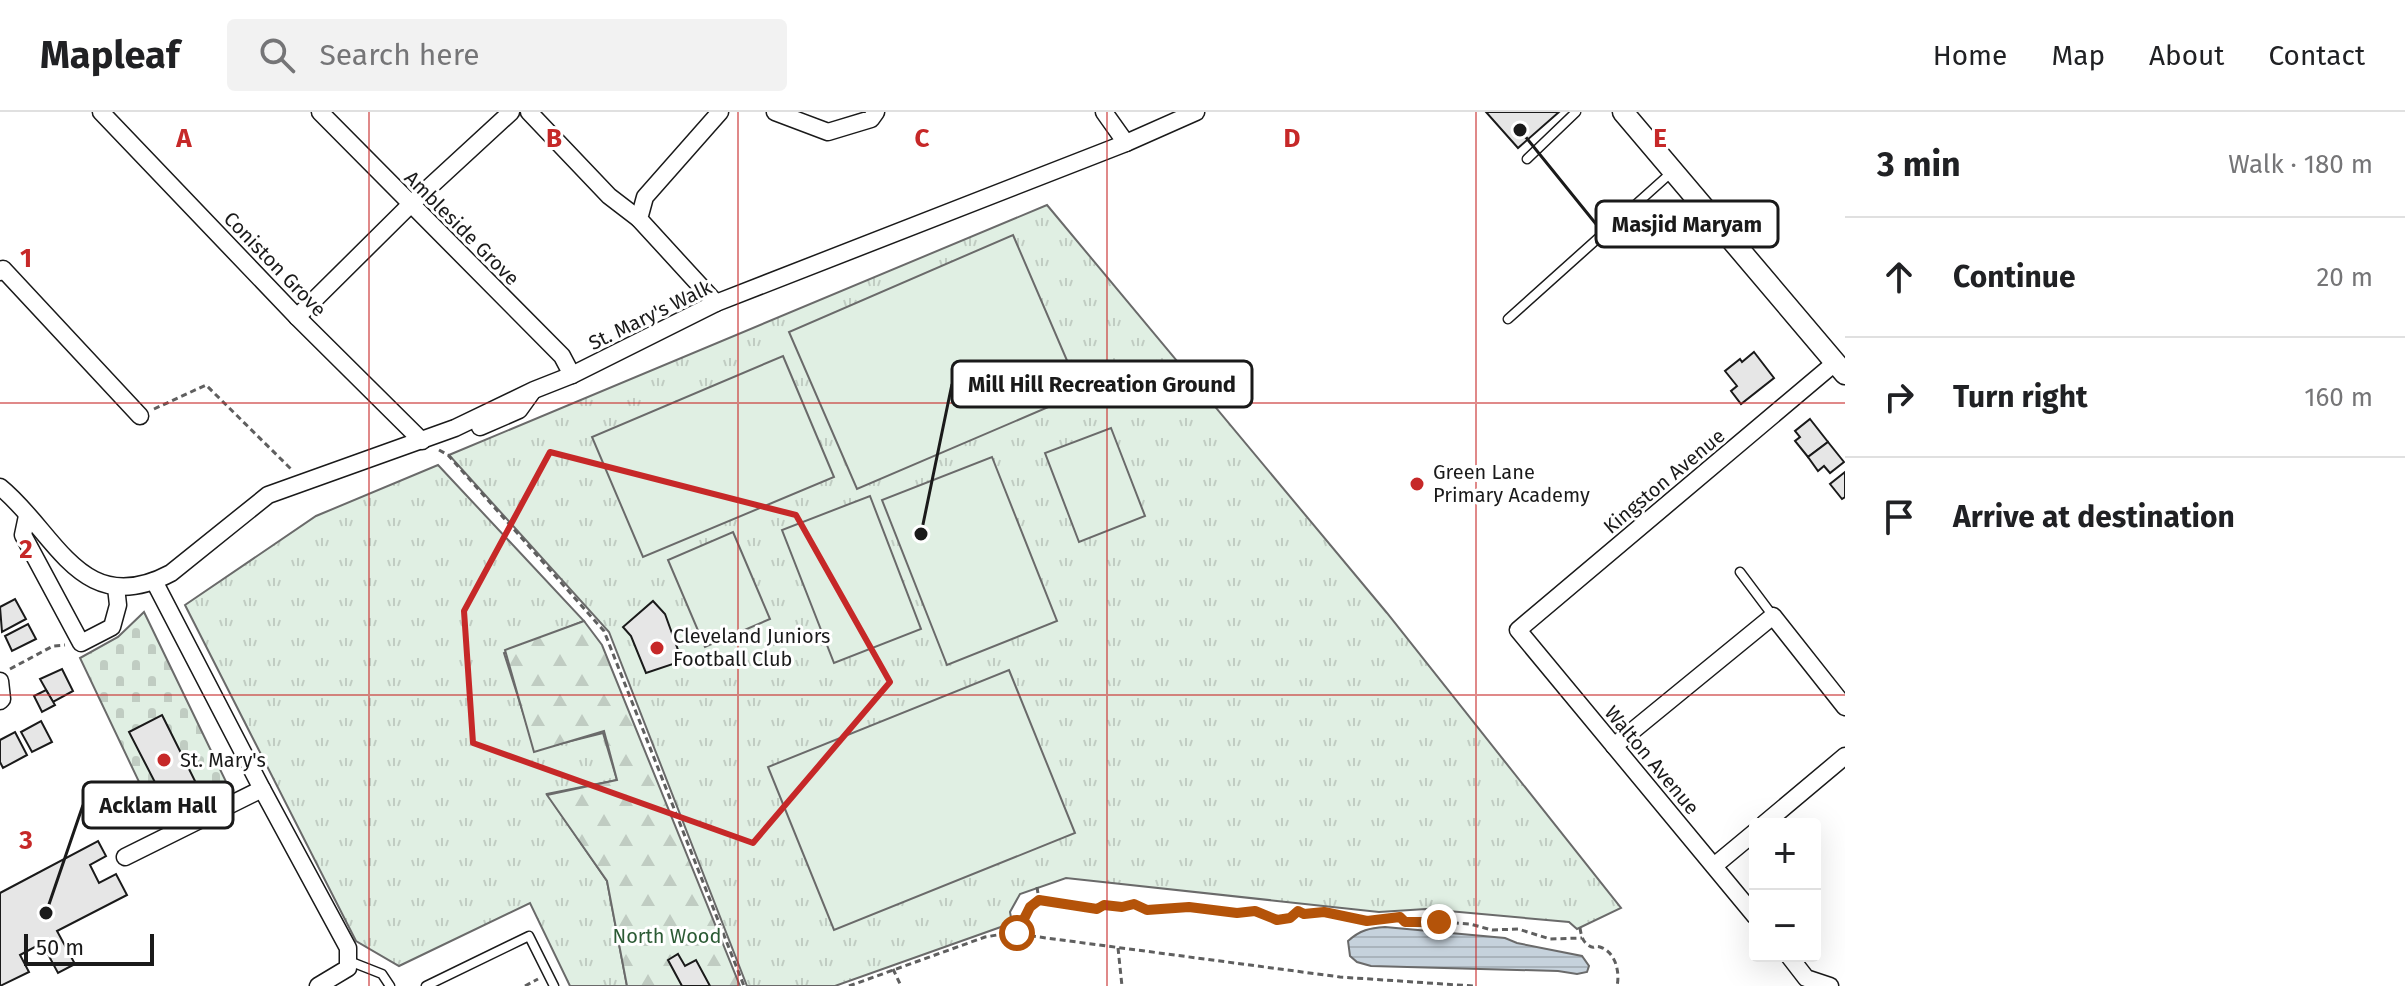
<!DOCTYPE html>
<meta charset="utf-8">
<style>
body{margin:0;font-family:"Fira Sans",sans-serif;background:#f2f2f2;color:#202124}
.controls{position:absolute;right:24px;bottom:24px;display:grid;overflow:hidden;border-radius:8px;box-shadow:0 8px 32px #0002}
.controls button{width:72px;height:72px;display:grid;place-items:center;padding:0;border:0;border-bottom:2px solid #e0e0e0;background:#fff;color:#202124;font:40px sans-serif}
.scale{position:absolute;left:24px;bottom:20px;width:130px;box-sizing:border-box;padding-left:8px;border:4px solid #1a1a1a;border-top:0;font-size:22px;line-height:28px;white-space:nowrap;color:#1a1a1a;-webkit-text-stroke:6px #fff;paint-order:stroke}
.stop{position:absolute;width:24px;height:24px;margin:-18px;border:6px solid #b45309;border-radius:50%;background:#fff}
.stop.end{background:#b45309;border-color:#fff;box-shadow:0 2px 8px #0008}
.list{margin:0;padding:0;list-style:none}
h2{display:flex;justify-content:space-between;align-items:center;height:104px;margin:0;padding:0 32px;font-size:34px}
h2 small{font-size:26px;font-weight:400;color:#757577}
.list li{display:grid;grid-template-columns:52px 1fr auto;gap:24px;align-items:center;box-sizing:border-box;height:120px;padding:0 32px;border-top:2px solid #e0e0e0}
.list b{display:block;font-size:30px;white-space:nowrap}
.list em{font-size:26px;font-style:normal;color:#757577}
.icon{flex:none;width:44px;height:44px;fill:none;stroke:currentColor;stroke-width:2;stroke-linecap:round;stroke-linejoin:round}
.map{position:relative;flex:none;width:1845px;height:874px;overflow:hidden}
header{display:flex;align-items:center;gap:48px;box-sizing:border-box;height:112px;padding:0 40px;background:#fff;border-bottom:2px solid #e0e0e0}
header strong{font-size:38px}
nav{display:flex;gap:44px;margin-inline-start:auto;font-size:28px}
.search{width:560px;height:72px;background:#f2f2f2;display:flex;align-items:center;gap:20px;box-sizing:border-box;padding:0 28px;border-radius:8px;color:#757577;font-size:30px}
main{display:flex}
aside{flex:1;background:#fff}
.map>svg:first-child{display:block}
.grass{fill:url(#grass-tufts);stroke:#6a6a6a;stroke-width:2}
.forest{fill:url(#forest-firs);stroke:#6a6a6a;stroke-width:2}
.cemetery{fill:url(#cemetery-stones);stroke:#6a6a6a;stroke-width:2}
.garden{fill:#e0efe3;stroke:#6a6a6a;stroke-width:2}
.water{fill:url(#water-rules);stroke:#6a6a6a;stroke-width:2}
.building{fill:#e6e6e6;stroke:#1a1a1a;stroke-width:2}
.lines{fill:none;stroke-linecap:round;stroke-linejoin:round}
.service-casing{stroke:#1a1a1a;stroke-width:11}
.minor-casing{stroke:#1a1a1a;stroke-width:19}
.tertiary-casing{stroke:#1a1a1a;stroke-width:23}
.path{stroke:#5f5f5f;stroke-width:3;stroke-dasharray:6 4;stroke-linecap:butt}
.service{stroke:#fff;stroke-width:8}
.minor{stroke:#fff;stroke-width:16}
.tertiary{stroke:#fff;stroke-width:20}
.route{stroke:#b45309;stroke-width:10}
.marked{fill:none;stroke:#c62828;stroke-width:6;stroke-linejoin:round}
.grid{fill:none;stroke:#c62828;stroke-width:2;stroke-opacity:0.55}
.poi-dot{fill:#c62828;stroke:#fff;stroke-width:3}
.labels{text-anchor:middle;dominant-baseline:central;stroke-width:6;stroke-linejoin:round;paint-order:stroke}
.street-label{font-size:20px;fill:#1a1a1a;stroke:#fff}
.poi-label{font-size:20px;fill:#1a1a1a;stroke:#fff;text-anchor:start}
.park-label{font-size:20px;fill:#2b5a34;stroke:#fff}
.grid-label{font-size:26px;text-anchor:middle;font-weight:bold;fill:#c62828;stroke:#fff;stroke-width:6;stroke-linejoin:round;paint-order:stroke}
.leader{fill:none;stroke:#1a1a1a;stroke-width:3}
.callout-dot{fill:#1a1a1a;stroke:#fff;stroke-width:3}
.callout{fill:#fff;stroke:#1a1a1a;stroke-width:3}
.callout-label{font-size:22px;text-anchor:middle;font-weight:bold;fill:#1a1a1a}
</style>
<header>
<strong>Mapleaf</strong>
<div class="search"><svg class="icon" aria-label="search" viewBox="0 0 24 24"><circle cx="10" cy="10" r="6"/><path d="M15 15l6 6"/></svg>Search here</div>
<nav><a>Home</a><a>Map</a><a>About</a><a>Contact</a></nav>
</header>
<main>
<div class="map">
<svg width="1845" height="874" viewBox="0 0 1845 874">
<defs>
<pattern id="grass-tufts" width="24" height="20" patternUnits="userSpaceOnUse" patternTransform="scale(2)"><rect width="24" height="20" fill="#e0efe3"/><path d="M3 7l-1-3M5 7V3M7 7l1-3M15 17l-1-3M17 17v-4M19 17l1-3" fill="none" stroke="#c0ccc2"/></pattern>
<pattern id="forest-firs" width="22" height="20" patternUnits="userSpaceOnUse" patternTransform="scale(2)"><rect width="22" height="20" fill="#e0efe3"/><path d="M5 1l3.5 6h-7zM16 11l3.5 6h-7z" fill="#c0ccc2"/></pattern>
<pattern id="cemetery-stones" width="16" height="16" patternUnits="userSpaceOnUse" patternTransform="scale(2)"><rect width="16" height="16" fill="#e0efe3"/><path d="M2 7V4a2 2 0 0 1 4 0v3zM10 15v-3a2 2 0 0 1 4 0v3z" fill="#c0ccc2"/></pattern>
<pattern id="water-rules" width="6" height="5" patternUnits="userSpaceOnUse" patternTransform="scale(2)"><rect width="6" height="5" fill="#c6d2dc"/><path d="M0 2.5h6" fill="none" stroke="#aab4bc"/></pattern>
</defs>
<rect width="100%" height="100%" fill="#fff"/>
<g class="grass">
<path d="M1047,93L1387,501L1621,796L1577,817L1569,810L1426,797L1379,800L1066,766L1020,782L1010,800L1012,811L835,874H747L609,520L449,343Z"/>
<path d="M438,353L584,509L504,541L535,638L603,621L617,668L547,682L607,769L627,874H570L530,791L399,854L356,829L185,493L316,404Z"/>
</g>
<path class="forest" d="M584,509L602,533L740,874H627L607,769L547,683L617,668L604,619L534,640L505,538Z"/>
<path class="cemetery" d="M144,500L231,680L161,716L80,546L118,525Z"/>
<g class="garden">
<path d="M1013,123L1081,281L857,377L789,220Z"/>
<path d="M783,244L834,365L643,445L592,325Z"/>
<path d="M1111,316L1145,404L1079,430L1045,341Z"/>
<path d="M992,345L1057,509L947,553L882,388Z"/>
<path d="M870,384L921,517L834,551L782,418Z"/>
<path d="M733,420L770,507L705,535L668,448Z"/>
<path d="M1009,558L1075,721L834,818L768,655Z"/>
</g>
<path class="water" d="M1385,815L1505,826L1517,831L1582,844L1589,854L1587,860L1577,862L1558,859L1371,854L1357,850L1350,844L1348,829C1360,818 1370,816 1385,815Z"/>
<g class="building">
<path d="M1486,0H1559L1518,36Z"/>
<path d="M1754,240L1774,266L1741,292L1731,279L1737,274L1725,259L1740,247L1742,250Z"/>
<path d="M1810,307L1828,330L1808,345L1795,329L1800,325L1795,319Z"/>
<path d="M1828,330L1844,350L1830,361L1824,354L1818,359L1808,345Z"/>
<path d="M1845,360V385L1842,387L1830,372Z"/>
<path d="M15,487L26,507L2,520L0,495Z"/>
<path d="M653,489L665,502L682,549L646,561L631,524L623,515Z"/>
<path d="M28,512L36,527L12,539L5,524Z"/>
<path d="M62,557L73,579L53,590L40,567Z"/>
<path d="M46,578L55,593L42,600L34,584Z"/>
<path d="M162,603L201,681L179,693L170,675L160,680L129,620Z"/>
<path d="M41,609L52,630L32,640L21,620Z"/>
<path d="M15,620L27,643L3,656L0,650V628Z"/>
<path d="M98,729L106,744L90,753L99,771L116,762L127,783L57,819L75,852L58,861L42,831L20,843L29,860L0,874V781Z"/>
<path d="M678,842L685,854L696,848L710,874H682L668,848Z"/>
</g>
<g class="lines">
<g class="service-casing">
<g id="service">
<path d="M1527,47L1576,0"/>
<path d="M1508,207L1673,59"/>
<path d="M1740,460L1773,504"/>
<path d="M349,849L382,862L390,874"/>
<path d="M426,874L529,824L554,874"/>
</g>
</g>
<g class="minor-casing">
<g id="minor">
<path d="M101,0L297,205L422,329"/>
<path d="M320,0L562,244L572,263"/>
<path d="M529,0L609,84L639,107"/>
<path d="M775,0L828,20L871,7L876,0"/>
<path d="M1104,0L1126,31"/>
<path d="M0,160L3,157L140,304"/>
<path d="M716,191L639,107L645,85L720,0"/>
<path d="M297,205L410,93L511,0"/>
<path d="M480,315L519,298L532,280"/>
<path d="M0,375C56,420 81,509 171,461L268,383L455,316L534,278L572,263L716,191L1126,31L1196,0"/>
<path d="M27,404L23,423L81,531L112,515L118,493L116,475"/>
<path d="M154,469L262,677L348,836V856L318,874"/>
<path d="M0,569L2,587L0,589"/>
<path d="M1614,634L1773,504L1845,595"/>
<path d="M1764,712L1845,644"/>
<path d="M125,745L262,677"/>
<path d="M1714,754L1755,720"/>
<path d="M1755,804L1518,518L1836,250"/>
<path d="M1789,844L1806,866L1830,874"/>
</g>
</g>
<g class="tertiary-casing">
<path id="tertiary" d="M1623,0L1845,262"/>
</g>
<g class="path">
<path d="M154,297L206,273L291,357"/>
<path d="M439,338L448,343L604,519L744,874"/>
<path d="M10,557L53,534L65,533"/>
<path d="M1037,775L1039,788"/>
<path d="M1580,816C1581,822 1582,829 1588,833C1595,838 1592,833 1600,835C1616,840 1620,861 1617,874"/>
<path d="M1031,824C1020,810 1025,798 1039,788L1097,797L1104,793L1112,792L1122,795L1134,792L1147,798L1189,795L1237,801L1255,799L1277,808L1290,806L1298,799L1304,802L1324,800L1367,809L1400,805L1405,810L1411,808L1470,812L1492,818L1518,817L1550,827L1582,826"/>
<path d="M1118,836L1122,874"/>
<path d="M893,857L901,874"/>
<path d="M525,874L538,867"/>
<path d="M849,874L985,825L1009,821L1340,865L1473,874"/>
</g>
<use href="#service" class="service"/>
<use href="#minor" class="minor"/>
<use href="#tertiary" class="tertiary"/>
</g>
<g class="lines">
<path class="route" d="M1017,821L1030,795L1039,788L1097,797L1104,793L1122,795L1134,792L1147,798L1189,795L1237,801L1255,799L1277,808L1290,806L1298,799L1304,802L1324,800L1367,809L1400,805L1405,810H1439"/>
</g>
<path class="marked" d="M550,340L796,403L890,570L753,731L473,631L464,499Z"/>
<path class="grid" d="M369,0V874M738,0V874M1107,0V874M1476,0V874M0,291H1845M0,583H1845"/>
<g class="poi-dot">
<circle cx="1417" cy="372" r="8"/>
<circle cx="657" cy="536" r="8"/>
<circle cx="164" cy="648" r="8"/>
</g>
<g class="labels">
<g class="street-label">
<text transform="translate(462 116) rotate(45)">Ambleside Grove</text>
<text transform="translate(275 152) rotate(46)">Coniston Grove</text>
<text transform="translate(650 203) rotate(-26)">St. Mary's Walk</text>
<text transform="translate(1664 369) rotate(-40)">Kingston Avenue</text>
<text transform="translate(1652 648) rotate(50)">Walton Avenue</text>
</g>
<g class="poi-label">
<text x="1433" y="360">Green Lane<tspan x="1433" dy="23">Primary Academy</tspan></text>
<text x="673" y="524">Cleveland Juniors<tspan x="673" dy="23">Football Club</tspan></text>
<text x="180" y="648">St. Mary's</text>
</g>
<g class="park-label">
<text x="667" y="824">North Wood</text>
</g>
</g>
<g class="grid-label">
<text x="184" y="35">A</text>
<text x="554" y="35">B</text>
<text x="922" y="35">C</text>
<text x="1292" y="35">D</text>
<text x="1660" y="35">E</text>
<text x="26" y="155">1</text>
<text x="26" y="446">2</text>
<text x="26" y="737">3</text>
</g>
<path class="leader" d="M1520 18L1596 112M921 422L952 272M46 801L83 693"/>
<g class="callout-dot">
<circle cx="1520" cy="18" r="8"/>
<circle cx="921" cy="422" r="8"/>
<circle cx="46" cy="801" r="8"/>
</g>
<g class="callout">
<rect x="1596" y="89" width="182" height="46" rx="8"/>
<rect x="952" y="249" width="300" height="46" rx="8"/>
<rect x="83" y="670" width="150" height="46" rx="8"/>
</g>
<g class="callout-label">
<text x="1687" y="120">Masjid Maryam</text>
<text x="1102" y="280">Mill Hill Recreation Ground</text>
<text x="158" y="701">Acklam Hall</text>
</g>
</svg>
<div class="controls">
<button>+</button>
<button>−</button>
</div>
<div class="scale">50 m</div>
<div class="stop" style="left:1017px;top:821px"></div>
<div class="stop end" style="left:1439px;top:810px"></div>
</div>
<aside>
<h2>3 min<small>Walk · 180 m</small></h2>
<ul class="list">
<li><svg class="icon" aria-label="ahead" viewBox="0 0 24 24"><path d="M12 20V5M6 11l6-6 6 6"/></svg><div><b>Continue</b></div><em>20 m</em></li>
<li><svg class="icon" aria-label="right" viewBox="0 0 24 24"><path d="M7 20v-9h11M14 6l5 5-5 5"/></svg><div><b>Turn right</b></div><em>160 m</em></li>
<li><svg class="icon" aria-label="arrive" viewBox="0 0 24 24"><path d="M6 21V4h12l-3 4 3 4H6"/></svg><div><b>Arrive at destination</b></div></li>
</ul>
</aside>
</main>
